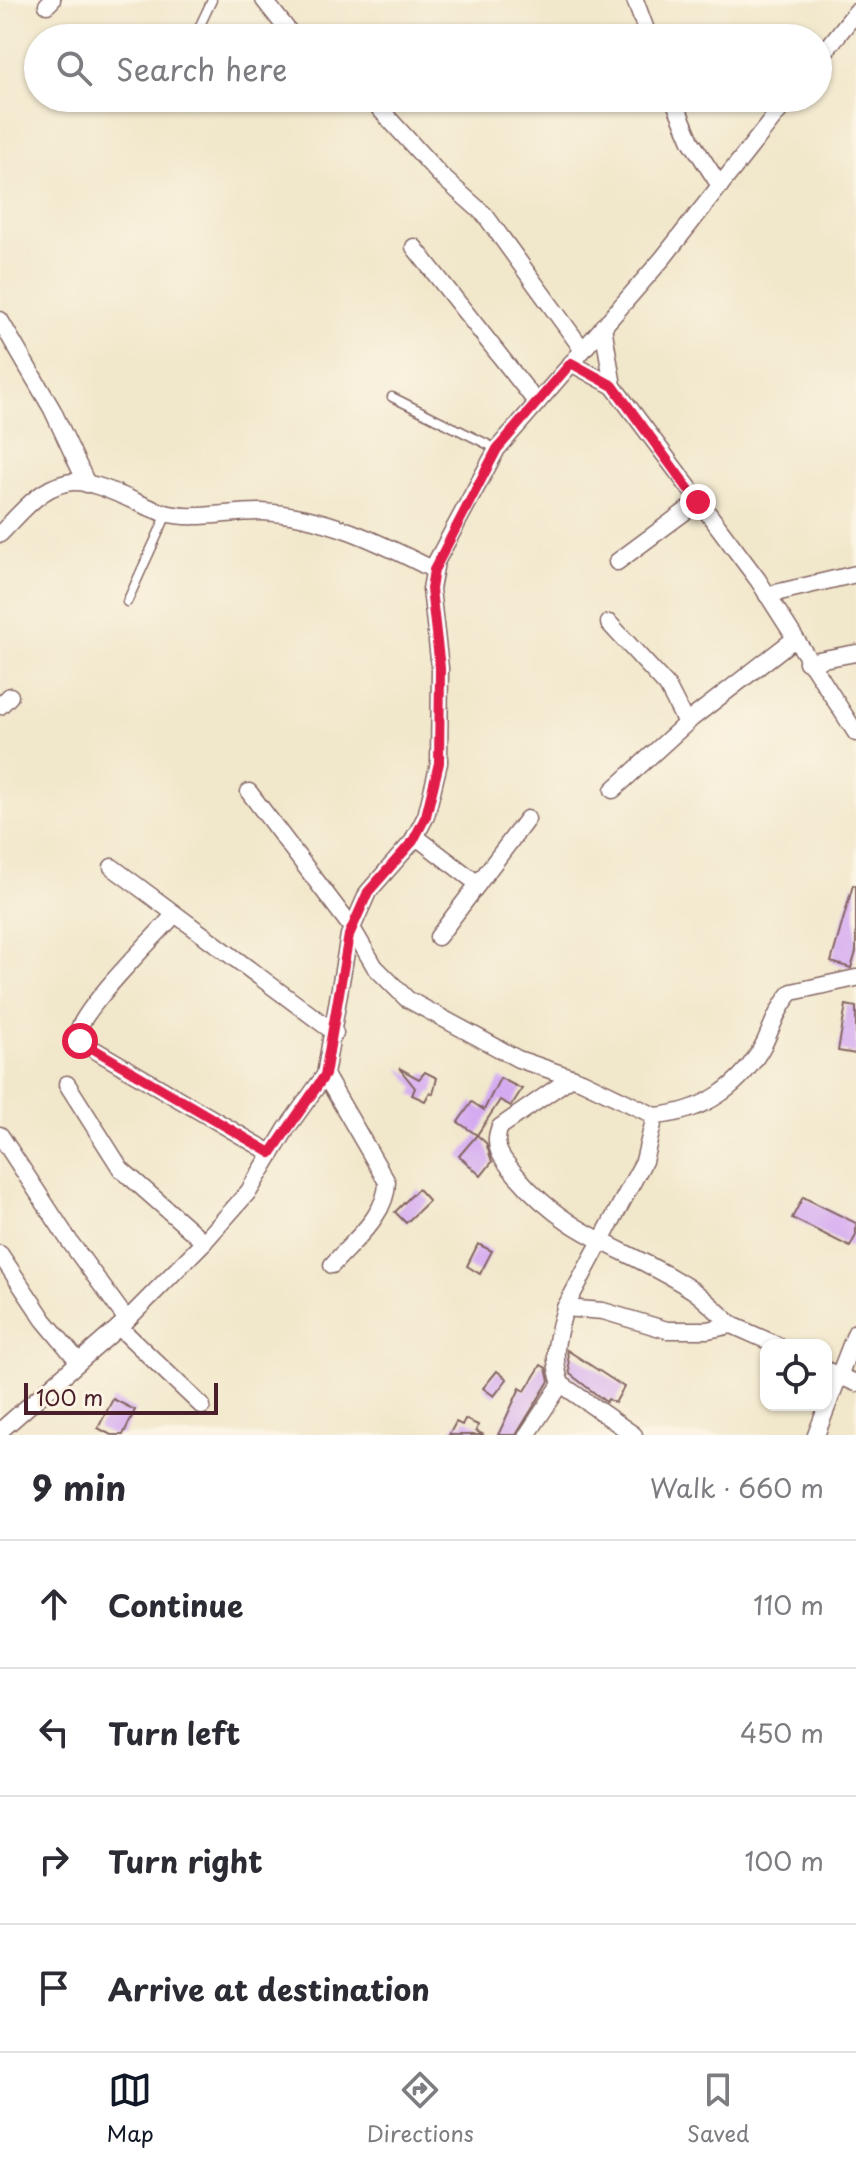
<!DOCTYPE html>
<meta charset="utf-8">
<style>
body{margin:0;font-family:"Playpen Sans",sans-serif;background:#f2f2f3;color:#2b2b33}
.controls{position:absolute;right:24px;bottom:24px;display:grid;overflow:hidden;border-radius:16px;box-shadow:0 2px 6px #0004}
.controls button{width:72px;height:72px;display:grid;place-items:center;padding:0;border:0;border-bottom:2px solid #e1e1e2;background:#fff;color:#2b2b33;font:40px sans-serif}
.scale{position:absolute;left:24px;bottom:20px;width:194px;box-sizing:border-box;padding-left:8px;border:4px solid #4a1f2b;border-top:0;font-size:22px;line-height:28px;white-space:nowrap;color:#4a1f2b;-webkit-text-stroke:6px #fcf5e5;paint-order:stroke}
.stop{position:absolute;width:24px;height:24px;margin:-18px;border:6px solid #e11d48;border-radius:50%;background:#fff}
.stop.end{background:#e11d48;border-color:#fff;box-shadow:0 2px 8px #0008}
.list{margin:0;padding:0;list-style:none}
h2{display:flex;justify-content:space-between;align-items:center;height:104px;margin:0;padding:0 32px;font-size:34px}
h2 small{font-size:26px;font-weight:400;color:#7c7c81}
.list li{display:grid;grid-template-columns:52px 1fr auto;gap:24px;align-items:center;box-sizing:border-box;height:128px;padding:0 32px;border-top:2px solid #e1e1e2}
.list b{display:block;font-size:30px;white-space:nowrap}
.list em{font-size:26px;font-style:normal;color:#7c7c81}
.icon{flex:none;width:44px;height:44px;fill:none;stroke:currentColor;stroke-width:2;stroke-linecap:round;stroke-linejoin:round}
.map{position:relative;flex:none;width:856px;height:1435px;overflow:hidden}
.search{position:absolute;background:#fff;box-shadow:0 2px 6px #0004;left:24px;right:24px;top:24px;height:88px;display:flex;align-items:center;gap:20px;box-sizing:border-box;padding:0 28px;border-radius:44px;color:#7c7c81;font-size:30px}
.sheet{height:616px;background:#fff}
nav{display:flex;justify-content:space-around;align-items:center;box-sizing:border-box;height:112px;border-top:2px solid #e1e1e2;background:#fff;font-size:22px;color:#7c7c81}
nav a{display:grid;justify-items:center;gap:4px}
nav .on{color:#111827}
.map>svg:first-child{display:block}
.building{fill:#d4aaf1}
.lines{fill:none;stroke-linecap:round;stroke-linejoin:round}
.service-casing{stroke:#846563;stroke-width:11}
.minor-casing{stroke:#846563;stroke-width:19}
.service{stroke:#fff;stroke-width:8}
.minor{stroke:#fff;stroke-width:16}
.route{stroke:#e11d48;stroke-width:10}
</style>
<div class="map">
<svg width="856" height="1435" viewBox="0 0 856 1435">
<rect width="100%" height="100%" fill="#fcf5e5"/>
<filter id="ink" filterUnits="userSpaceOnUse"><feTurbulence type="fractalNoise" baseFrequency=".0125" numOctaves="2"/><feDisplacementMap in="SourceGraphic" scale="16" xChannelSelector="R" yChannelSelector="G"/><feConvolveMatrix kernelMatrix="1 2 1 2 8 2 1 2 1" color-interpolation-filters="sRGB"/></filter>
<filter id="wash" filterUnits="userSpaceOnUse"><feTurbulence type="fractalNoise" baseFrequency=".006" numOctaves="4" result="noise"/><feDisplacementMap in="SourceGraphic" scale="32" xChannelSelector="R" yChannelSelector="G"/><feGaussianBlur stdDeviation="1.8" result="paint"/><feColorMatrix in="noise" values="0 0 0 0 0 0 0 0 0 0 0 0 0 0 0 0 0 1.4 0 .05"/><feComposite in="paint" operator="in"/></filter>
<g filter="url(#wash)">
<rect width="100%" height="100%" fill="#f1e7cb"/>
<g id="blocks">
<g class="building">
<path d="M853,885L856,886V952L851,968L831,962Z"/>
<path d="M846,1005L856,1007V1054L838,1051Z"/>
<path d="M399,1068L419,1079L425,1072L437,1078L433,1094L430,1092L425,1101L412,1095L415,1088Z"/>
<path d="M500,1078L522,1089L511,1106L500,1100L477,1135L458,1122L472,1102L484,1110Z"/>
<path d="M477,1135L486,1143L492,1162L481,1176L459,1156Z"/>
<path d="M418,1189L429,1201L406,1223L395,1212Z"/>
<path d="M803,1197L856,1223V1235L850,1247L792,1218Z"/>
<path d="M478,1244L492,1251L480,1274L467,1266Z"/>
<path d="M567,1350L624,1387L615,1403L608,1399L606,1402L570,1374Z"/>
<path d="M541,1365L546,1368L549,1381L516,1435H498L520,1388L525,1391Z"/>
<path d="M497,1371L507,1379L494,1396L483,1388Z"/>
<path d="M113,1399L135,1410L123,1435H111L98,1428Z"/>
<path d="M465,1419L478,1425L476,1431L484,1435H449L456,1422L462,1425Z"/>
</g>
</g>
</g>
<g filter="url(#ink)">
<use href="#blocks" fill-opacity="0" stroke="#846563" stroke-width="2"/>
<g class="lines">
<g class="service-casing">
<g id="service">
<path d="M194,38L212,0"/>
<path d="M392,397L497,449"/>
<path d="M127,602L167,514"/>
</g>
</g>
<g class="minor-casing">
<g id="minor">
<path d="M264,0L294,38"/>
<path d="M635,0L649,38"/>
<path d="M47,5L52,0"/>
<path d="M818,60L856,12"/>
<path d="M370,98L440,175L485,215L583,350"/>
<path d="M673,98L691,141L720,186"/>
<path d="M414,247L537,403"/>
<path d="M0,320L52,409L87,484"/>
<path d="M603,326L613,386L758,580L856,733"/>
<path d="M571,363L613,386"/>
<path d="M0,534C20,514 38,489 66,483C93,476 138,506 165,513C195,521 231,511 262,512C324,515 379,542 434,570"/>
<path d="M617,562L698,502"/>
<path d="M767,595L856,574"/>
<path d="M609,623L667,686L686,723"/>
<path d="M807,662L856,653"/>
<path d="M0,706L10,696"/>
<path d="M613,790L691,719L793,640"/>
<path d="M249,792L352,928L375,967L407,999L518,1059L582,1081L655,1116L644,1161L565,1308"/>
<path d="M415,836L478,884"/>
<path d="M112,867L335,1033"/>
<path d="M175,914C157,935 77,1013 77,1036L88,1046L271,1153"/>
<path d="M438,937L527,819"/>
<path d="M325,1075L387,1182C387,1215 353,1241 332,1265"/>
<path d="M572,1077L500,1127C491,1147 503,1160 516,1175C572,1241 629,1247 695,1292C708,1302 720,1314 732,1325"/>
<path d="M67,1084L121,1169L204,1242"/>
<path d="M655,1116C704,1112 742,1086 765,1042C773,1024 779,1006 792,992L856,978"/>
<path d="M0,1135L70,1242L127,1320"/>
<path d="M0,1254L44,1320L78,1361"/>
<path d="M119,1327L202,1406"/>
<path d="M826,1370L856,1383"/>
<path d="M561,1384C551,1355 557,1337 565,1308L603,1311L667,1330H708L732,1325L777,1345"/>
<path d="M0,1431L127,1320L204,1242L249,1191L287,1128L325,1075L349,935L368,892L413,841L426,816L439,763L440,668L431,589L436,562L497,449L663,258L789,98"/>
<path d="M527,1435L561,1384L634,1435"/>
<path d="M816,1435L856,1332"/>
</g>
</g>
<use href="#service" class="service"/>
<use href="#minor" class="minor"/>
</g>
</g>
<g class="lines" filter="url(#ink)">
<path class="route" d="M80,1041L271,1153L325,1075L349,935L368,892L413,841L426,816L439,763L440,668L431,589L434,570L497,449L571,363L613,386L698,502"/>
</g>
</svg>
<div class="controls">
<button><svg class="icon" aria-label="locate" viewBox="0 0 24 24"><circle cx="12" cy="12" r="6"/><path d="M12 2v4M12 18v4M2 12h4M18 12h4"/></svg></button>
</div>
<div class="scale">100 m</div>
<div class="stop" style="left:80px;top:1041px"></div>
<div class="stop end" style="left:698px;top:502px"></div>
<div class="search"><svg class="icon" aria-label="search" viewBox="0 0 24 24"><circle cx="10" cy="10" r="6"/><path d="M15 15l6 6"/></svg>Search here</div>
</div>
<section class="sheet">
<h2>9 min<small>Walk · 660 m</small></h2>
<ul class="list">
<li><svg class="icon" aria-label="ahead" viewBox="0 0 24 24"><path d="M12 20V5M6 11l6-6 6 6"/></svg><div><b>Continue</b></div><em>110 m</em></li>
<li><svg class="icon" aria-label="left" viewBox="0 0 24 24"><path d="M17 20v-9H6M10 6l-5 5 5 5"/></svg><div><b>Turn left</b></div><em>450 m</em></li>
<li><svg class="icon" aria-label="right" viewBox="0 0 24 24"><path d="M7 20v-9h11M14 6l5 5-5 5"/></svg><div><b>Turn right</b></div><em>100 m</em></li>
<li><svg class="icon" aria-label="arrive" viewBox="0 0 24 24"><path d="M6 21V4h12l-3 4 3 4H6"/></svg><div><b>Arrive at destination</b></div></li>
</ul>
</section>
<nav>
<a class="on"><svg class="icon" aria-label="map" viewBox="0 0 24 24"><path d="M3 6l6-2 6 2 6-2v14l-6 2-6-2-6 2zM9 4v14M15 6v14"/></svg>Map</a>
<a><svg class="icon" aria-label="directions" viewBox="0 0 24 24"><path d="M12 3l9 9-9 9-9-9zM9 14v-3h6M13 9l2 2-2 2"/></svg>Directions</a>
<a><svg class="icon" aria-label="saved" viewBox="0 0 24 24"><path d="M7 4h10v16l-5-4-5 4z"/></svg>Saved</a>
</nav>
